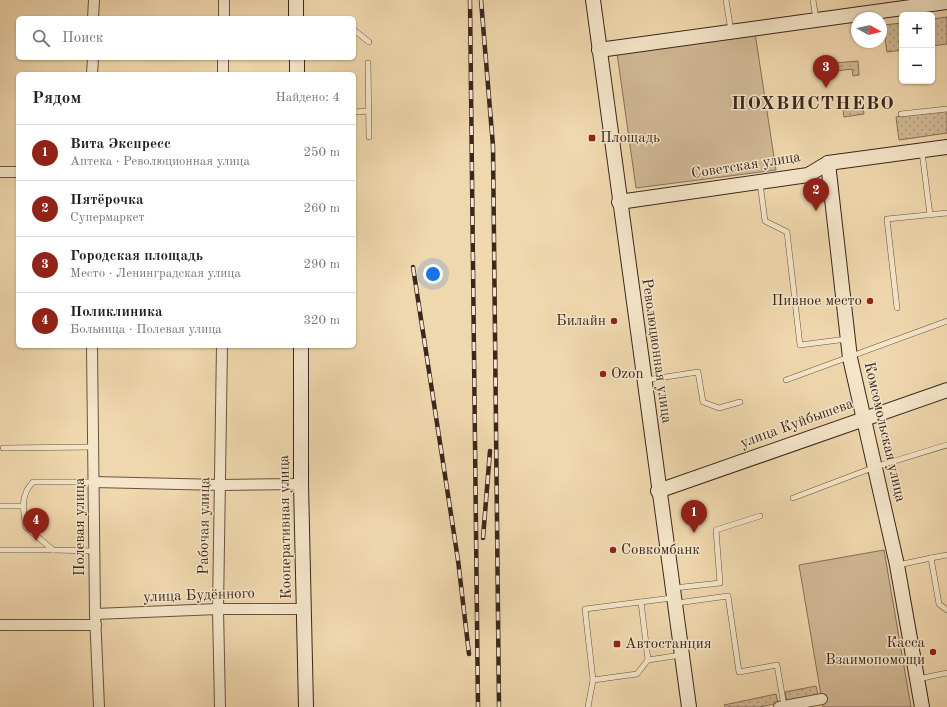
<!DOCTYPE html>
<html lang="ru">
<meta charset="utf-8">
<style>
body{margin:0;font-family:"Old Standard TT",serif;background:#f6f6f6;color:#222}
.controls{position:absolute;right:12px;top:12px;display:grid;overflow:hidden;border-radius:6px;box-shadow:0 1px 3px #0004}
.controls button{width:36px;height:36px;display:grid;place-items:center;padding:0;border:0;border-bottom:1px solid #e0e0e0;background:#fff;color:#222;font:20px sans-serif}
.compass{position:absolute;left:851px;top:12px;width:36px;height:36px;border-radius:50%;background:#fff;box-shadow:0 1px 3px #0004;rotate:98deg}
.you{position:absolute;left:433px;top:274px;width:14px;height:14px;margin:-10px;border:3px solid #fff;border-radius:50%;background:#1a73e8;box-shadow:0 0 0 6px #1a73e833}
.badge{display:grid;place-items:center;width:26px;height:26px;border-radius:50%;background:#8f2418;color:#fff;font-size:13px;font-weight:700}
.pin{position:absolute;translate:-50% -33px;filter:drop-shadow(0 1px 2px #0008)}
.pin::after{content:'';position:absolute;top:21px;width:14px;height:12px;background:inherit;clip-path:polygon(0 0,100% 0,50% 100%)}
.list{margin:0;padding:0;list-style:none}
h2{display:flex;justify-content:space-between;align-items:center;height:52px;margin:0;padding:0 16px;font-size:17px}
h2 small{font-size:13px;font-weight:400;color:#767676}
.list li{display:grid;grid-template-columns:26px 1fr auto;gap:12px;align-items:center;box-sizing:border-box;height:56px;padding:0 16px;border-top:1px solid #e0e0e0}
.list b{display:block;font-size:15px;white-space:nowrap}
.list p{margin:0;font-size:13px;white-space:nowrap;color:#767676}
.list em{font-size:13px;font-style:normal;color:#767676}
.icon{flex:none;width:22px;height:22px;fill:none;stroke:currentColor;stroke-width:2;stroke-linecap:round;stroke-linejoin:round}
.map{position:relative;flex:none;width:947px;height:707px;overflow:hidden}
.search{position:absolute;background:#fff;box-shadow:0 1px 3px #0004;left:16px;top:16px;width:340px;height:44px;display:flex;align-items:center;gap:10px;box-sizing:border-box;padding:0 14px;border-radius:6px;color:#767676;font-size:15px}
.panel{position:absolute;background:#fff;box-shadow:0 1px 3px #0004;left:16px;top:72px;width:340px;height:276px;border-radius:6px}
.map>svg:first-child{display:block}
.grass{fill:url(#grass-dots);stroke:#86705a}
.green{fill:#d1ba96;stroke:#86705a}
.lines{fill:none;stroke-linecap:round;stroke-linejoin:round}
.lane-casing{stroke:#695242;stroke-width:6}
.street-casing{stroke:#695242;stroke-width:12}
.secondary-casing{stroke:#3c261e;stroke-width:16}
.lane{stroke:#f5e6ca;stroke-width:5}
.street{stroke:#f5e6ca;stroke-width:10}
.secondary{stroke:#f5e6ca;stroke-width:14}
.rail-casing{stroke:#3c261e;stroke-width:4.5}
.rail{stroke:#f5e6ca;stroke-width:3;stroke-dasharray:9;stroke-linecap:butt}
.poi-dot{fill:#8f2418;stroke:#f5e6ca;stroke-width:1.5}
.labels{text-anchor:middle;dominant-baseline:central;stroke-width:3;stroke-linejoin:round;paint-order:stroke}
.poi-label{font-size:15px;fill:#3c261e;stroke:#f5e6ca;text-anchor:start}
.street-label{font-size:15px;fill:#3c261e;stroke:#f5e6ca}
.district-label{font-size:19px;font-weight:bold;letter-spacing:1px;fill:#3c261e;stroke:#f5e6ca}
</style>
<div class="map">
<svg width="947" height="707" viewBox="0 0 947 707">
<defs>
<pattern id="grass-dots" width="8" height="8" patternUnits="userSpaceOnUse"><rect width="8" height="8" fill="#d1ba96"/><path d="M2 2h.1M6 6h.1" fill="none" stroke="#ab977a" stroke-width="1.8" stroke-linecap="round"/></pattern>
</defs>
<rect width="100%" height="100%" fill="#f0d8ae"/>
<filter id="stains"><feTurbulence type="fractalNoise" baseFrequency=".005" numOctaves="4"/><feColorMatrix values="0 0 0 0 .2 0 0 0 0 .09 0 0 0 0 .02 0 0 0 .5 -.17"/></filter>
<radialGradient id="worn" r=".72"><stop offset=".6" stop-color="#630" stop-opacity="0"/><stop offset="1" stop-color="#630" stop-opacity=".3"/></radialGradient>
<g class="grass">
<path d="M947,17V44L932,46V19Z"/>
<path d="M902,23V50L887,52L883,25Z"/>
<path d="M858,61L859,75L853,76L852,69L836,71L835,63Z"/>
<path d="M862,101L864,114L844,117L843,110L857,108L856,102Z"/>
<path d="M944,111H947V133L899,140L896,117Z"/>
<path d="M816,686L818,695L787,701L785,692Z"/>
<path d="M776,694L778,703L760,707H725L724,705Z"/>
</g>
<g class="green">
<path d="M755,33L776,170L636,188L617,53Z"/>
<path d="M884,550L911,707H823L799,565Z"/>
</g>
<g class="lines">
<g class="lane-casing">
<g id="lane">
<path d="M726,0L731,31"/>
<path d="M813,0L816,19"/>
<path d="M354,30L369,42"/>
<path d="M368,63L369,137"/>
<path d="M354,112L369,111"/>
<path d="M901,114L947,109"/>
<path d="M922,152L930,215"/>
<path d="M760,183L765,221L787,232L800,345L847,339"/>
<path d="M897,308L887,219L947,213"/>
<path d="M646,380L698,372L703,402L719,408L740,402"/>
<path d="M786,380L947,321"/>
<path d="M3,448L94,447"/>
<path d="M94,482H33C20,495 23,510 26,527L53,550L95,551"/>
<path d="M793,498L875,467L947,445"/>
<path d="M0,506H23"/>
<path d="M0,550H53"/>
<path d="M931,558L947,555"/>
<path d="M898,565L931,558L939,604L947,610"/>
<path d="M674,588L720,583L716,530L760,516"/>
<path d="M672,598L585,609L593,680L637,674L648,660L681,655"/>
<path d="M641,602L648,660"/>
<path d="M677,603L728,596L739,672L777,665L784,706"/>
<path d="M918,679L947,673"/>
<path d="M588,707L593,680"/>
</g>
</g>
<g class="street-casing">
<g id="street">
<path d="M93,18L94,0"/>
<path d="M224,18V0"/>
<path d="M92,74L93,58"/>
<path d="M223,74V58"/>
<path d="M0,172H18"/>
<path d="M92,346L95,614L99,707"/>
<path d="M94,482L221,485L301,484"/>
<path d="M95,614L218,609H304"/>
<path d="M0,625H96"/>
<path d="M220,707L218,609L222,346"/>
<path d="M779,707L822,699"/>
</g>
</g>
<g class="secondary-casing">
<g id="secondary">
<path d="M296,0V18"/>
<path d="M593,0L689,707"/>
<path d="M599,50L947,2"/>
<path d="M297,58V74"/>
<path d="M828,163L850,358L897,565L922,707"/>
<path d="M619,202L808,175L828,163L947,147"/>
<path d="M301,346V484L306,707"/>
<path d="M658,491L947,390"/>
</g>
</g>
<use href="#lane" class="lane"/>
<use href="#street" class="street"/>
<use href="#secondary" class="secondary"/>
<g class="rail-casing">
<g id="rail">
<path d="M470,0L478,707"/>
<path d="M481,0L493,146L499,707"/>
<path d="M413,267L458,560L469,654"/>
<path d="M483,538L490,451"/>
</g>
</g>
<use href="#rail" class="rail"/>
</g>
<g class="poi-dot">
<rect x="588" y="134" width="8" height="8" rx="2"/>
<circle cx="870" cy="301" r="4"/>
<circle cx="614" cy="321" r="4"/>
<circle cx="603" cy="374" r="4"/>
<circle cx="613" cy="550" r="4"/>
<rect x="613" y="640" width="8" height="8" rx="2"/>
<circle cx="933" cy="652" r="4"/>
</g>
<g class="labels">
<g class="poi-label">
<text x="600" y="138">Площадь</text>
<text x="862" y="301" text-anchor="end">Пивное место</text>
<text x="606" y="321" text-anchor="end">Билайн</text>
<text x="611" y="374">Ozon</text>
<text x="621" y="550">Совкомбанк</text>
<text x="925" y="643" text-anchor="end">Касса<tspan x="925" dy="17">Взаимопомощи</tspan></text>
<text x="625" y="644">Автостанция</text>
</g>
<g class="street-label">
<text transform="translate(746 166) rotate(-9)">Советская улица</text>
<text transform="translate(656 351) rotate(82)">Революционная улица</text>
<text transform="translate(797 424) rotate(-20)">улица Куйбышева</text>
<text transform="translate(884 432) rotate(77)">Комсомольская улица</text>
<text transform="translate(205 526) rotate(-89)">Рабочая улица</text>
<text transform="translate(80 527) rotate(-90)">Полевая улица</text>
<text transform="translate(286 527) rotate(-91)">Кооперативная улица</text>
<text transform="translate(199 596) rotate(-2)">улица Будённого</text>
</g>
<g class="district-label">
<text x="813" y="104">ПОХВИСТНЕВО</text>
</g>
</g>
<rect width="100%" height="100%" filter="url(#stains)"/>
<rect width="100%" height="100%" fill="url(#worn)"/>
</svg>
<div class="controls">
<button>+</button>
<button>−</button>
</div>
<svg class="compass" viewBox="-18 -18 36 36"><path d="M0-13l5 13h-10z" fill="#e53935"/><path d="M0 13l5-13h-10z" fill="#767676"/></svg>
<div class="you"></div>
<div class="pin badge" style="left:694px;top:533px">1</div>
<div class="pin badge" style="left:816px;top:211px">2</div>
<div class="pin badge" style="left:826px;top:88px">3</div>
<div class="pin badge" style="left:36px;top:541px">4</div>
<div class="search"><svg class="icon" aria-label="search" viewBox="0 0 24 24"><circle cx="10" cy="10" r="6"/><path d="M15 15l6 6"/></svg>Поиск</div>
<section class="panel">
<h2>Рядом<small>Найдено: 4</small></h2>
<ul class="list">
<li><span class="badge">1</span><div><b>Вита Экспресс</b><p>Аптека · Революционная улица</p></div><em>250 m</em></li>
<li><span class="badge">2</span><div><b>Пятёрочка</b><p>Супермаркет</p></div><em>260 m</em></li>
<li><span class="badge">3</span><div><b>Городская площадь</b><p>Место · Ленинградская улица</p></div><em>290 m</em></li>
<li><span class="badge">4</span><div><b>Поликлиника</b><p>Больница · Полевая улица</p></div><em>320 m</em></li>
</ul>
</section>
</div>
